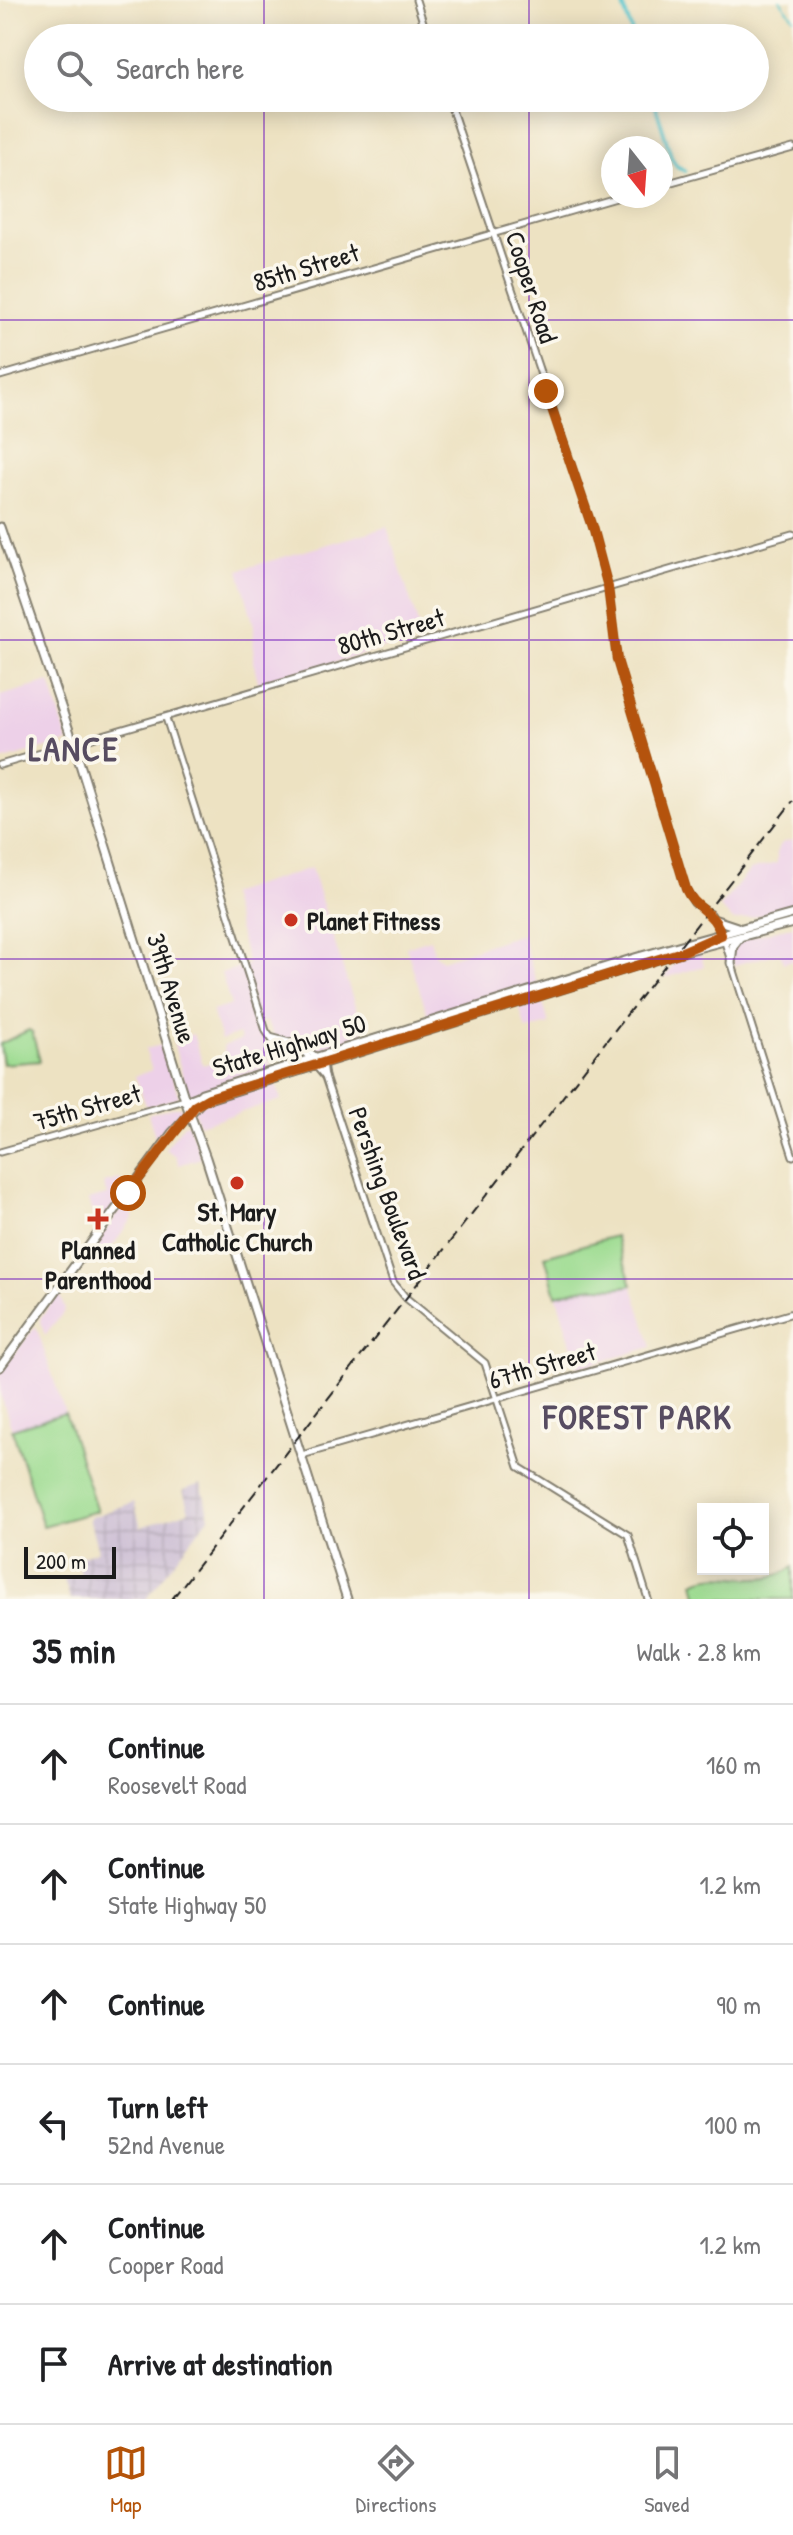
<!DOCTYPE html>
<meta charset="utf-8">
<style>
body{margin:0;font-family:"Patrick Hand",sans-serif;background:#f6f6f6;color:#202124}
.controls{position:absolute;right:24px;bottom:24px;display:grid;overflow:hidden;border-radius:0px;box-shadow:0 4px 20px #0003}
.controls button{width:72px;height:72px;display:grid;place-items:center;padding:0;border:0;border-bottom:2px solid #e0e0e0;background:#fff;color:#202124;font:40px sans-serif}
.compass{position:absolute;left:601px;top:136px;width:72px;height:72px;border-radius:50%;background:#fff;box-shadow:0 4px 20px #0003;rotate:163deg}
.scale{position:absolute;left:24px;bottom:20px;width:92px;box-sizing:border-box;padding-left:8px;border:4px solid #1c1c1c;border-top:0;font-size:22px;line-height:28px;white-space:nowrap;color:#1c1c1c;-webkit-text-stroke:6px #fbf7ec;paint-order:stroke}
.stop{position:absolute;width:24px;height:24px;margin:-18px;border:6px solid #b45309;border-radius:50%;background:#fff}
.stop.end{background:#b45309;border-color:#fff;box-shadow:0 2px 8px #0008}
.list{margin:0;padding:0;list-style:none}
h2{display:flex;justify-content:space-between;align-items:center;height:104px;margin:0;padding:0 32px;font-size:34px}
h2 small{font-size:26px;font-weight:400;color:#757577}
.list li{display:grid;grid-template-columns:52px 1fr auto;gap:24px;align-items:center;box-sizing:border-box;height:120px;padding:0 32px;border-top:2px solid #e0e0e0}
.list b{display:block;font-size:30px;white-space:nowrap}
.list p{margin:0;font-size:26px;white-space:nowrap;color:#757577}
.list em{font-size:26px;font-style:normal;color:#757577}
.icon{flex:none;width:44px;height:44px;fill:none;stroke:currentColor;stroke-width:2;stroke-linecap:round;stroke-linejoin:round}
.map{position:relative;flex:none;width:793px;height:1599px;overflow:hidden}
.search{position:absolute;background:#fff;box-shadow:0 4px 20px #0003;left:24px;right:24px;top:24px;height:88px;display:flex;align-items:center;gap:20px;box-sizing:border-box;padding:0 28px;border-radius:44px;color:#757577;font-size:30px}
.sheet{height:824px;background:#fff}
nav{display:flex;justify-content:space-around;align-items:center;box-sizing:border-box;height:112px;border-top:2px solid #e0e0e0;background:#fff;font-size:22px;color:#757577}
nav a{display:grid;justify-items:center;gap:4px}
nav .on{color:#b45309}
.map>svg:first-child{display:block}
.built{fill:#edd0e8}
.industrial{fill:url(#industrial-grid)}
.green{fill:#9cdb90;stroke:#5c7c56;stroke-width:2}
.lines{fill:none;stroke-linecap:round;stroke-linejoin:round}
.stream{stroke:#59c6cd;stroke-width:2}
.canal{stroke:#59c6cd;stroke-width:4}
.minor-casing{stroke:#847f6f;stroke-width:9}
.major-casing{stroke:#847f6f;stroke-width:11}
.minor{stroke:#fff;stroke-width:5}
.major{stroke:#fff;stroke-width:7}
.rail{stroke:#1c1c1c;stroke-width:2;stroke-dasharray:12 6;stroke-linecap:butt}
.route{stroke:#b45309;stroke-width:10}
.grid{fill:none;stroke:#7b2cbf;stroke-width:2;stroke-opacity:0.55}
.poi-dot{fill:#c8321e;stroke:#fbf7ec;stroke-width:3}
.labels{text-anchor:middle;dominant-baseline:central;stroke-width:7;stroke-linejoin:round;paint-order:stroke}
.street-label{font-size:26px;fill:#1c1c1c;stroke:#fbf7ec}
.poi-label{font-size:26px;font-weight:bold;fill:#1c1c1c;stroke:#fbf7ec}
.district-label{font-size:34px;font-weight:bold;letter-spacing:2px;fill:#574c61;stroke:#fbf7ec}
</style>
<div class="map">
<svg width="793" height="1599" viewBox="0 0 793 1599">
<defs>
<pattern id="industrial-grid" width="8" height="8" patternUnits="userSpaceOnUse" patternTransform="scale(2)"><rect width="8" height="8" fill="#ccbed4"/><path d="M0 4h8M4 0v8" fill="none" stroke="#afa3b5"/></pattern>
</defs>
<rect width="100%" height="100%" fill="#fbf7ec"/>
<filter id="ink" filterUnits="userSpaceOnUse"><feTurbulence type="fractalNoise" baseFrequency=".0125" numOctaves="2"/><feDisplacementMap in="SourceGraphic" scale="16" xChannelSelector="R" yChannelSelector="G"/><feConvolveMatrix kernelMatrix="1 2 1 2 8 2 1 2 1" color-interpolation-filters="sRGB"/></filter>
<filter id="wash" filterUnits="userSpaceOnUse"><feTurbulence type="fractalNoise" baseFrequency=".006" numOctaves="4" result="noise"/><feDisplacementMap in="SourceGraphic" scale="32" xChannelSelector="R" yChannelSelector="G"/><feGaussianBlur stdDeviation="1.8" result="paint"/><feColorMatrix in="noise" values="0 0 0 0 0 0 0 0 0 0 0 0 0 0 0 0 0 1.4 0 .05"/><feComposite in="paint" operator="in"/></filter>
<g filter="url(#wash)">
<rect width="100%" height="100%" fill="#ede2c2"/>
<g class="built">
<path d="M387,527L422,637L259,685L253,661L254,626L239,570Z"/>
<path d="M50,682L68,742L0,761V696Z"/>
<path d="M793,840V909L734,921L720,907L750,870L777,863V850L782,843Z"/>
<path d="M311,868L366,1041L315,1055L308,1048L275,1037L266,1021L259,1022L271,1068L191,1095L187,1092L173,1041L193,1034L203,1065L226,1058L223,1046L241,1040L239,1034L221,1040L212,1011L231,1005L221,973L248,965L229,894Z"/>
<path d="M793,926V960L783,963L780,953L734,965L730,950L732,942Z"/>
<path d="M521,934L537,984L429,1019L406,947L430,939L435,955L442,960Z"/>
<path d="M699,950L704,966L665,978L679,956Z"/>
<path d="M542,999L549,1024L526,1030L519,1006Z"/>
<path d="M162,1045L179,1097L147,1108L135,1076L152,1070L145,1049Z"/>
<path d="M275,1081L281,1100L199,1125L194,1110L206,1101Z"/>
<path d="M174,1107H181L184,1112L158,1146L148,1114Z"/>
<path d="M188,1123L201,1158L179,1165L176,1156L165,1149L184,1124Z"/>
<path d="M120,1179L125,1193L97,1228L88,1200L107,1195L103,1183Z"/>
<path d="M136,1189L142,1207L132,1215L133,1218L98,1266L92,1249Z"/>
<path d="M616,1235L652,1347L578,1368L545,1256Z"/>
<path d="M59,1293L65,1310L45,1336L40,1319Z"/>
<path d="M36,1326L65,1413L12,1429L0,1394V1372Z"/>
</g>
<path class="industrial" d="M201,1484L210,1516L146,1599H70L64,1579L81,1574L76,1558L98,1551L89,1518L134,1502L141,1527L189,1511L183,1490Z"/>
<g class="green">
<path d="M29,1030L32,1032L40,1061L3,1064L0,1044Z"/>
<path d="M615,1236L632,1285C618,1289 611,1287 598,1287C583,1287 570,1292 556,1295L545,1256Z"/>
<path d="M65,1413L97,1511L43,1526L12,1429Z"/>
<path d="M793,1567V1599H698L694,1582C724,1566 760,1591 793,1567Z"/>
</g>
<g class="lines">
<path class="stream" d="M780,0L793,17"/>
<g class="canal">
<path d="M621,0L634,38"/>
<path d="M653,98L672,159L677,166L685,171"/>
</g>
</g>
</g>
<g filter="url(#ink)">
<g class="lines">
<g class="minor-casing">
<g id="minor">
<path d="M416,0L428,38"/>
<path d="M448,98L592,527L608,587L617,660L686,889L694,903L711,914L722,933L793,1156"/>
<path d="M661,185L793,148"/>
<path d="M0,376L623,196"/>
<path d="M166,718L266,1031L275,1044L305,1053L325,1077"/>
<path d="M0,765L793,534"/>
<path d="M270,1037L301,1045L323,1062L325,1077L393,1282L406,1298L485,1363L519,1467L628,1535L648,1599"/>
<path d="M271,1059L277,1042"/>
<path d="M0,1152L185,1100L198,1095"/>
<path d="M302,1455L793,1313"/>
</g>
</g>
<g class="major-casing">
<g id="major">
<path d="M0,527L74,745L185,1100L206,1158L347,1599"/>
<path d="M716,920L737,927"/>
<path d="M731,963L733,946L740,937"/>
<path d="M191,1104L202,1093L638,957L793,914"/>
<path d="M0,1367L172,1133L202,1101L674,954L793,923"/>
</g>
</g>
<use href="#minor" class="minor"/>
<use href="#major" class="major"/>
<path class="rail" d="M172,1599L793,801"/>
</g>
</g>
<g class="lines" filter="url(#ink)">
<path class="route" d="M128,1193L195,1106L209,1098L682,952L721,935C715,911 695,910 686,889L617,660L608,587L592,527L546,391"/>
</g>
<path class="grid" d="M264,0V38M529,0V38M264,98V1599M529,98V1599M0,320H793M0,640H793M0,959H793M0,1279H793"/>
<g class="poi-dot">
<circle cx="291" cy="920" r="8"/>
<circle cx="237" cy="1183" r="8"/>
<path d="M94 1207h8v8h8v8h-8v8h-8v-8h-8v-8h8z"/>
</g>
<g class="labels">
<g class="street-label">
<text transform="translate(306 267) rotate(-17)">85th Street</text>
<text transform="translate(532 287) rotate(72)">Cooper Road</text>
<text transform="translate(391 631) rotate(-16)">80th Street</text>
<text transform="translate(172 988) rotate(73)">39th Avenue</text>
<text transform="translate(289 1045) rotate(-17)">State Highway 50</text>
<text transform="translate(87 1107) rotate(-16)">75th Street</text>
<text transform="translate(388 1193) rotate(70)">Pershing Boulevard</text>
<text transform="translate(542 1365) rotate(-16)">67th Street</text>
</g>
<g class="poi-label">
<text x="307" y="920" text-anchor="start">Planet Fitness</text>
<text x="237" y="1211">St. Mary<tspan x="237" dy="30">Catholic Church</tspan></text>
<text x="98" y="1249">Planned<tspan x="98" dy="30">Parenthood</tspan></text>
</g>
<g class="district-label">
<text x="74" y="749">LANCE</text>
<text x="638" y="1417">FOREST PARK</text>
</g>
</g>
</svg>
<div class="controls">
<button><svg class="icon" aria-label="locate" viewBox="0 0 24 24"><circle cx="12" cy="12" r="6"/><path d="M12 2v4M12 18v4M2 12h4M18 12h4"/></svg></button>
</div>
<svg class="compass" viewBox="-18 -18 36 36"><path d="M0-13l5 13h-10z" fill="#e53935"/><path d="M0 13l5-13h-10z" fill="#757577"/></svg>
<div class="scale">200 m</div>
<div class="stop" style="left:128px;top:1193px"></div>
<div class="stop end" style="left:546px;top:391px"></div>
<div class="search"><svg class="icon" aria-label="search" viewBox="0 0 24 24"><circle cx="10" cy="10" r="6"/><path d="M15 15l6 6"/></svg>Search here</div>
</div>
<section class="sheet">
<h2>35 min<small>Walk · 2.8 km</small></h2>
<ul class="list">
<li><svg class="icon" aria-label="ahead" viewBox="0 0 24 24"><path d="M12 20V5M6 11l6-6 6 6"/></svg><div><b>Continue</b><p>Roosevelt Road</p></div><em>160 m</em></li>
<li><svg class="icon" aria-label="ahead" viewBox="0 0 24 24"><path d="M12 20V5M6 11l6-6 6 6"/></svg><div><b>Continue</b><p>State Highway 50</p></div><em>1.2 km</em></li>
<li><svg class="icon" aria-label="ahead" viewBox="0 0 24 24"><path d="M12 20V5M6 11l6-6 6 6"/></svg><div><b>Continue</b></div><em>90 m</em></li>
<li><svg class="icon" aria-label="left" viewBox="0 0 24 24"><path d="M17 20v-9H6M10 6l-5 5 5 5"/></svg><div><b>Turn left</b><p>52nd Avenue</p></div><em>100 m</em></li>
<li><svg class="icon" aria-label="ahead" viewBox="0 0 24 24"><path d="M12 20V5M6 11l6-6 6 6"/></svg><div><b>Continue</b><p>Cooper Road</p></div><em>1.2 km</em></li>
<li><svg class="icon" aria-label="arrive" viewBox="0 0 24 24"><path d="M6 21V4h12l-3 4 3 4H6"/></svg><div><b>Arrive at destination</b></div></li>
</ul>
</section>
<nav>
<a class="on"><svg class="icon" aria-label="map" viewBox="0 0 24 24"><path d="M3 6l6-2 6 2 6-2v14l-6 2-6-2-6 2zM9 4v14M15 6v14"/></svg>Map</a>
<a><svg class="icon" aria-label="directions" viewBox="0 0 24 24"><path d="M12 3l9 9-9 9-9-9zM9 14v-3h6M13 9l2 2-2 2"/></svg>Directions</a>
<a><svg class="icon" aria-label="saved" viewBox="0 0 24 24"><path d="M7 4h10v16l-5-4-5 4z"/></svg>Saved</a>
</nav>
